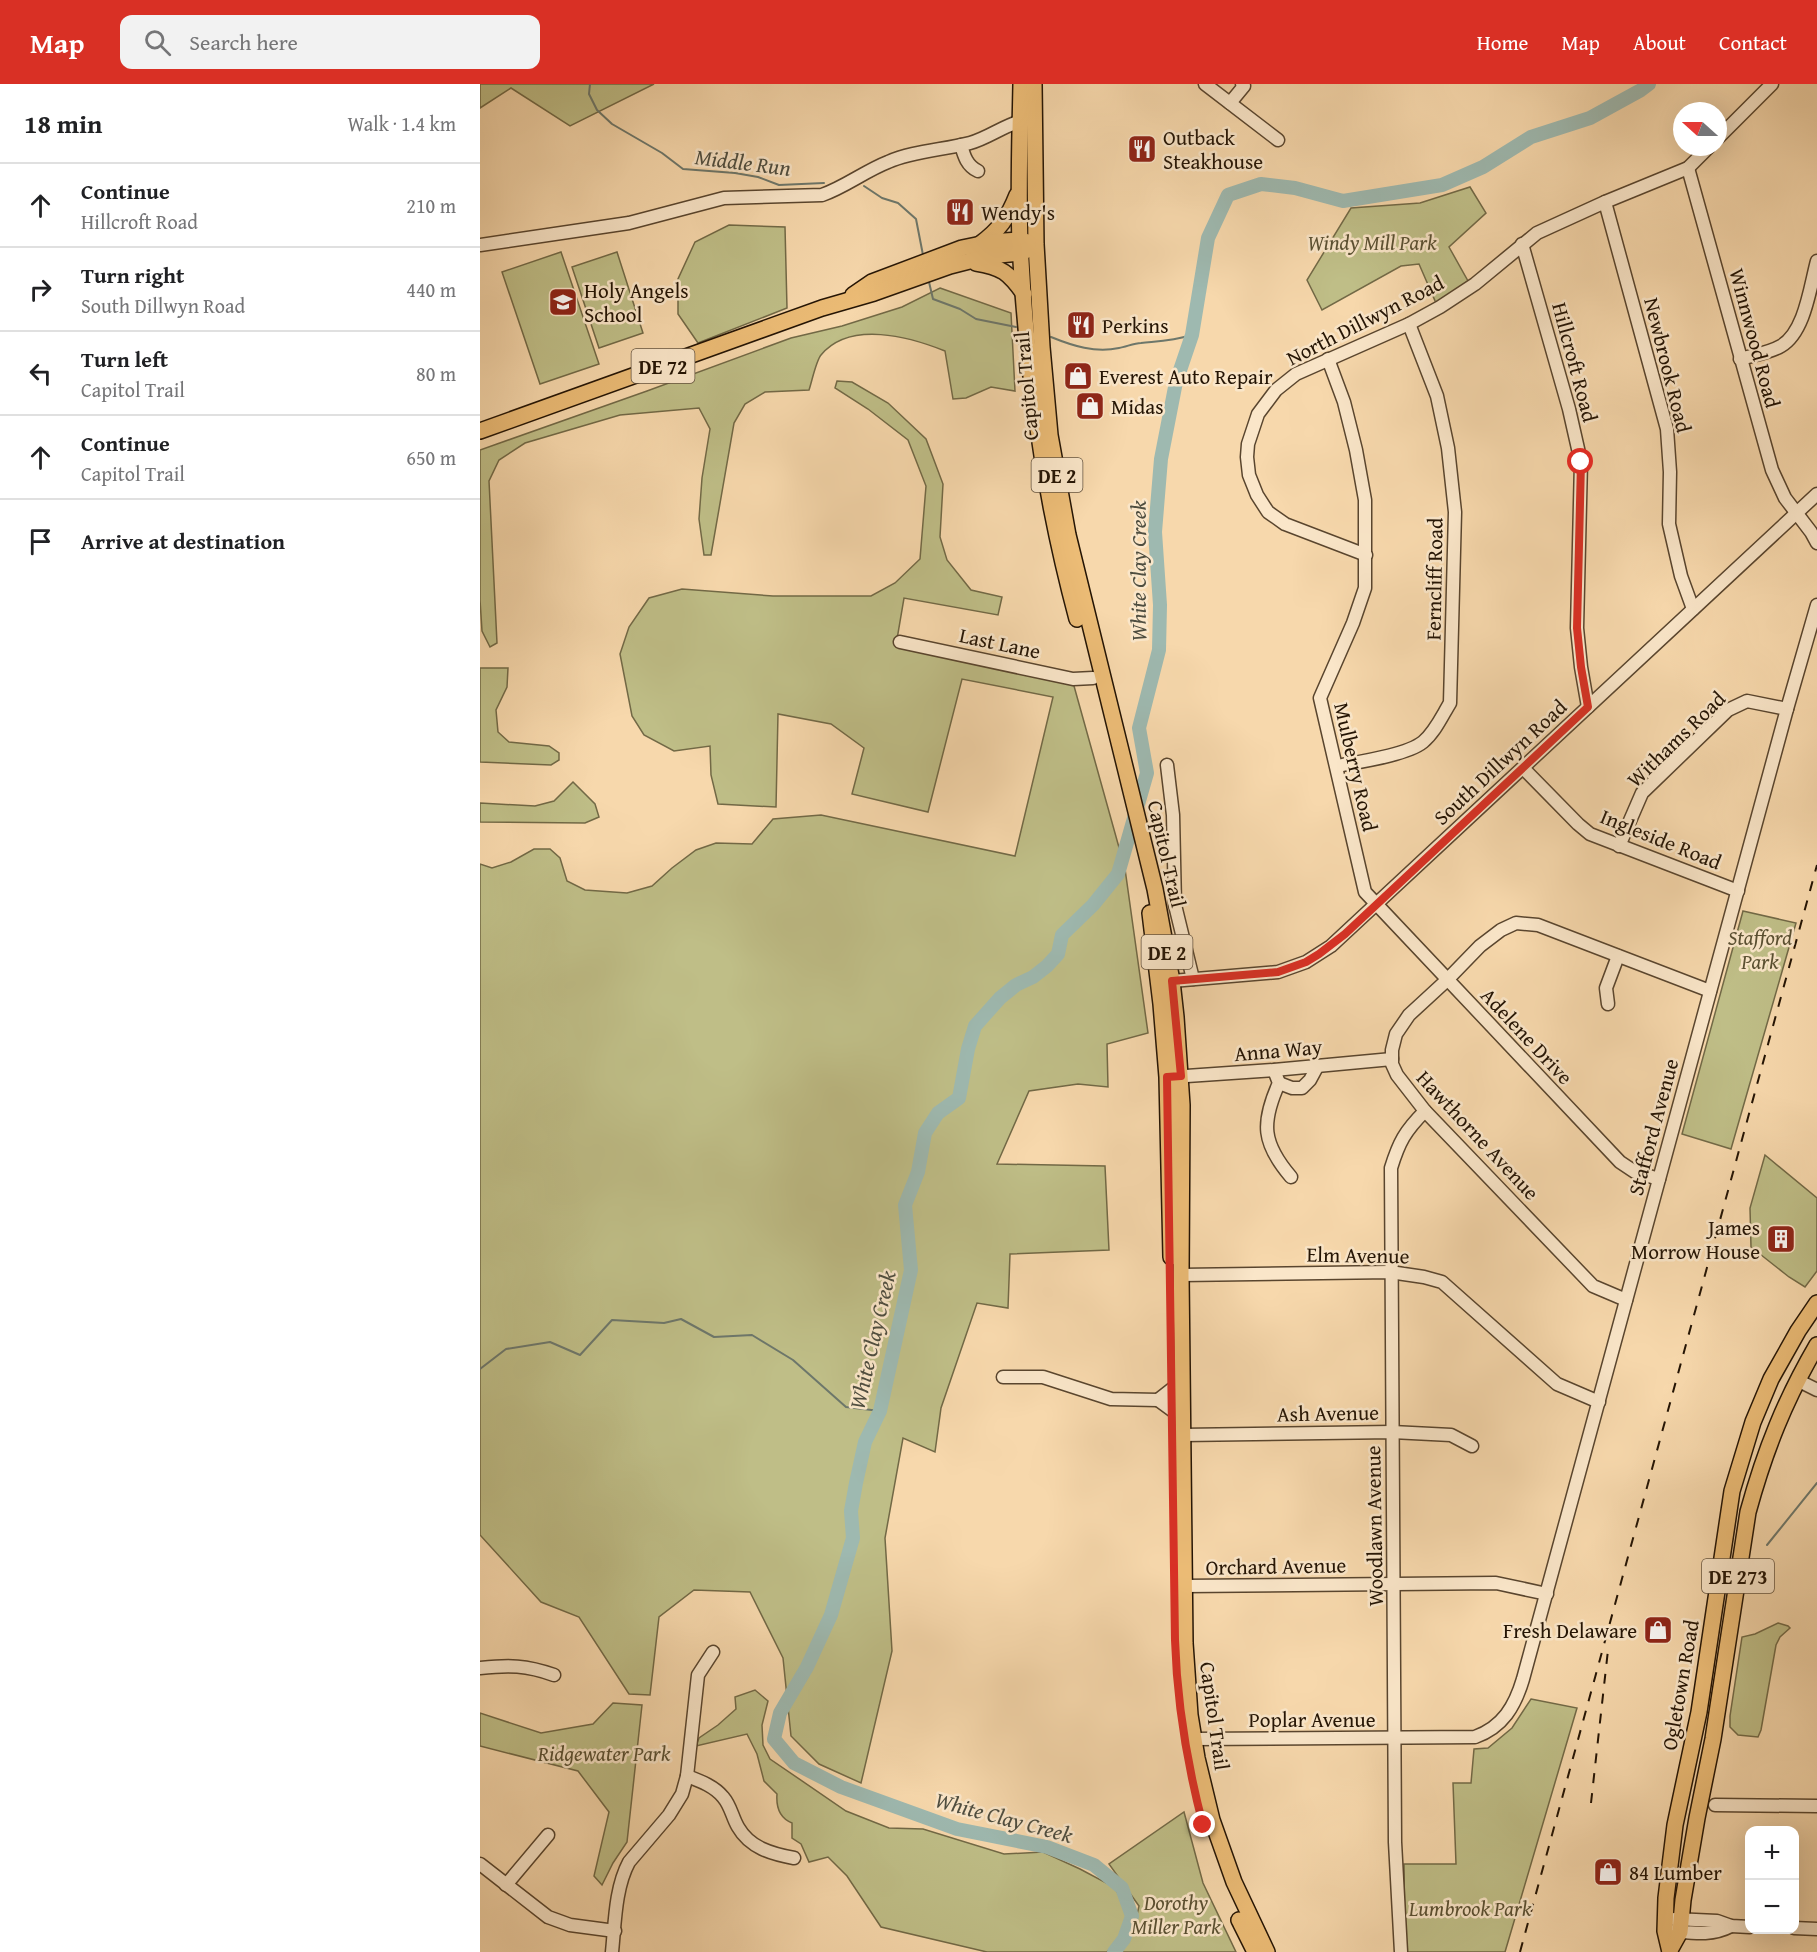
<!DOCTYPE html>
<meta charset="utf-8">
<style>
body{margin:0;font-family:"Gentium Book Plus",serif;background:#f2f2f2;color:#202124}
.controls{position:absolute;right:18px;bottom:18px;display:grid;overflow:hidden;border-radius:12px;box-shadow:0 6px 24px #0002}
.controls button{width:54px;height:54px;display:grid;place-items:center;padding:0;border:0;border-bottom:2px solid #e0e0e0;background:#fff;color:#202124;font:30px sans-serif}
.compass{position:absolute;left:1193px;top:18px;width:54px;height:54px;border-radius:50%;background:#fff;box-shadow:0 6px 24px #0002;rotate:291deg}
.stop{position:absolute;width:18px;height:18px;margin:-14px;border:4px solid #d93025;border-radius:50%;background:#fff}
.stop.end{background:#d93025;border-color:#fff;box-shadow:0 2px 6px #0008}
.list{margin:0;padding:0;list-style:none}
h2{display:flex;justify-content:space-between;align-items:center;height:78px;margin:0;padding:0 24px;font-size:26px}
h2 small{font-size:20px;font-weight:400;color:#757577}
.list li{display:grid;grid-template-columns:39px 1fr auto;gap:18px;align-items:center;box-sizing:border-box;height:84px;padding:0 24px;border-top:2px solid #e0e0e0}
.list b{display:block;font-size:22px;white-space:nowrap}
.list p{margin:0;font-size:20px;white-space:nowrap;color:#757577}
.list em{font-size:20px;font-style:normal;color:#757577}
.icon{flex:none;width:33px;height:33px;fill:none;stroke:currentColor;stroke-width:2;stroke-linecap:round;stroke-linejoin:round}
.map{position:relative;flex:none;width:1337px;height:1868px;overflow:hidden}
header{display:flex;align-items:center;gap:36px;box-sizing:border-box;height:84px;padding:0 30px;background:#d93025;color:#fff}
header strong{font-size:28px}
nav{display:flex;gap:33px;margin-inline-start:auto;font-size:21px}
.search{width:420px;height:54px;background:#f2f2f2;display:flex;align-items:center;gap:15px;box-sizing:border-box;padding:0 21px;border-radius:12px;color:#757577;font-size:22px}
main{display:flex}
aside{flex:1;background:#fff}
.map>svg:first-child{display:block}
.green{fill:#bfbe87;stroke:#726946;stroke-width:1.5}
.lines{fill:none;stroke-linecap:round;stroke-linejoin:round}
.stream{stroke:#6d776b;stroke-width:2}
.river{stroke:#9eb9b0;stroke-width:14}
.minor-casing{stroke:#59452e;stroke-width:15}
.major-casing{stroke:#241404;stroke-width:18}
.minor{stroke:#fae6c9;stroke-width:12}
.major{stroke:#ecbc76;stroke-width:15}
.rail{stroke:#241404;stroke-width:2;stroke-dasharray:10 10;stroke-linecap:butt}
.route{stroke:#d93025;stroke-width:8}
.labels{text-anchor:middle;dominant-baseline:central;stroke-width:5;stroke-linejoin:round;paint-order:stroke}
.shield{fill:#fae6c9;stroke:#64533f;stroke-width:1.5}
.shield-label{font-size:20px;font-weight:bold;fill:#241404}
.poi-label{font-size:21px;fill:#241404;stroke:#fae6c9;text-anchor:start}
.park-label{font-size:21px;font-style:italic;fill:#5a5032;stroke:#fae6c9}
.street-label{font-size:21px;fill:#241404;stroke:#fae6c9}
.water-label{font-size:22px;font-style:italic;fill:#4f4e40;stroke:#fae6c9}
</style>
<header>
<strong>Map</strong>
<div class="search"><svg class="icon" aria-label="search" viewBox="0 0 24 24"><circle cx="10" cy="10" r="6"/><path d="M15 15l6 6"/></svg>Search here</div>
<nav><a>Home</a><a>Map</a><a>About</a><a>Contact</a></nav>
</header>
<main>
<aside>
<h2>18 min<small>Walk · 1.4 km</small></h2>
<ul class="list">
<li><svg class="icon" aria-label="ahead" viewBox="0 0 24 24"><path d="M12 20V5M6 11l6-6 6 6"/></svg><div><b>Continue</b><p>Hillcroft Road</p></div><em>210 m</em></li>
<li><svg class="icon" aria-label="right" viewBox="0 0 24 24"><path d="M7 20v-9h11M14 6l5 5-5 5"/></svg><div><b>Turn right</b><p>South Dillwyn Road</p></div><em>440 m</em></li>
<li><svg class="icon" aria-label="left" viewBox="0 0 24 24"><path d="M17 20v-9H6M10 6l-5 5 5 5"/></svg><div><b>Turn left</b><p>Capitol Trail</p></div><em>80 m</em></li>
<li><svg class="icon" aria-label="ahead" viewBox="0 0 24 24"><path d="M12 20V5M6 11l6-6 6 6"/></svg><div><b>Continue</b><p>Capitol Trail</p></div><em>650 m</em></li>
<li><svg class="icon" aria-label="arrive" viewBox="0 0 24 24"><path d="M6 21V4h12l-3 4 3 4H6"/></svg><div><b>Arrive at destination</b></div></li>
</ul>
</aside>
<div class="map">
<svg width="1337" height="1868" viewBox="0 0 1337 1868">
<rect width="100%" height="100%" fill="#f7d8ac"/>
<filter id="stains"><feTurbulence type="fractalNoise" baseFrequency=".00333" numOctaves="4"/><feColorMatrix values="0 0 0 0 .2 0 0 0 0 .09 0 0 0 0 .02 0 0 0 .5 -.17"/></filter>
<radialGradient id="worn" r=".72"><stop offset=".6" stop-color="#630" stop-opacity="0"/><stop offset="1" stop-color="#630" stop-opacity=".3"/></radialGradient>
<g class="green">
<path d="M0,0H174L90,42L31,4L0,24Z"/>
<path d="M990,103L1006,129L969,163L988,197L956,219L939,180L921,182L842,226L827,196L871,124L940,119Z"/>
<path d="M249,141L305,143L307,224L218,259L198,230V195L215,158Z"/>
<path d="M81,168L119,280L60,300L22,188Z"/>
<path d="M137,168L163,249L119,264L92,183Z"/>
<path d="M460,204L531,229L535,307L511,303L486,314L473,315L465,267C430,253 370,236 341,271C336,277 332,297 329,306L285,308L265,320L254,339L231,471H224L219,435L222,394L230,345L219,324L140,331L45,359L19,376L9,397L17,559L10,563L2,547L0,516V366L167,307L311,254L362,242L422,223Z"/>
<path d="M357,297L372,298L408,319L446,355L463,400L460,453L467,476L491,506L522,513L518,531L424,514L416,561L584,594L594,602L645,785L668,949L627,960L628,1003L598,1000L549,1007L517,1080L625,1082L629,1166L530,1170L528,1224L497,1219L461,1324L455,1368L423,1354L405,1454L412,1567L381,1699L339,1680L311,1652L303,1574L270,1508L214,1506L179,1533L170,1611L149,1610L99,1533L61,1518L0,1451V780L12,784L31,778L54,765H70L80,774L87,797L105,806L147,809L172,802L192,784L216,766L236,759L272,760L293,735L341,731L535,772L573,613L482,595L448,728L372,710L384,664L351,640L298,630L296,723L238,720L231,691L230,662L194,667L164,651L152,632L140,570L149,543L169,514L202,505L293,512H391L415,499L440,475L446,402L428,356L388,325L355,304Z"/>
<path d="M0,584H28L27,603L16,626L18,648L29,658L69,662L79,669V676L71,681L0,678Z"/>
<path d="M93,698L115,720L119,733L105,739L0,738V719L55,722L74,717Z"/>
<path d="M1263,827L1316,839L1251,1065L1202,1050Z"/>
<path d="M1285,1071L1337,1114V1187L1325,1203L1309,1193L1271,1163L1270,1124Z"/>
<path d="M1298,1539L1308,1542L1310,1544L1300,1553L1296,1561L1281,1646L1278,1653L1258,1651L1250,1643V1632L1262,1553L1275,1550Z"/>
<path d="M275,1606L288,1617L282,1641L283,1661L290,1675L366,1727L409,1744L443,1745L524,1770L563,1768L600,1785L634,1803L647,1823V1846L627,1868H507L401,1843L367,1792L348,1773L329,1778L321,1760L312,1754V1739C299,1734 296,1723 297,1710L284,1697L277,1670L267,1650L216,1662L219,1654L238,1641L256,1625L255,1613Z"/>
<path d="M1051,1615L1097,1624L1025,1868H925L924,1780H976L973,1699H991L994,1665L1008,1664L1032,1644Z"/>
<path d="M133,1619L162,1621L147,1758L133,1779L122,1801L114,1792L129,1728L98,1687L0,1662V1629L61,1649L113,1640Z"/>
<path d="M704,1728L723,1799L756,1868H638L653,1849L659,1822L629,1780Z"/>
</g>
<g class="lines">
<g class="stream">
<path d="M110,0L109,10L117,26L132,40L182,69L203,85L255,89L278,93L299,101L344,99"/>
<path d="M384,102L402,114L418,119L436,135L443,171"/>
<path d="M449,198L453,215L480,225L496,235L536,243"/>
<path d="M571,253C593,262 615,269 639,264C646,263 654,259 661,259C681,257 692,257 712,251"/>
<path d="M0,1285L26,1265L70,1258L100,1271L132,1236L184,1239L201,1235L234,1253L272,1251L313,1276L366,1323L400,1327"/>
<path d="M1287,1461L1337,1399"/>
</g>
<path class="river" d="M634,1868L644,1855L652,1832L642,1804L614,1781L567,1763L477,1745L361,1703L314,1679L294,1655L300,1629L327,1583L351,1531L373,1454L371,1427L376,1399L385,1358L400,1327L431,1186L425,1121L438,1088L445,1049L458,1029L479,1014L488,965L495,942L520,914L536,901L553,893L567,882L578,870L582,851L613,821L638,790L667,689L659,644L679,566L680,521L675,448L681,375L696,298L712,251L728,154L748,111L781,100L815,104L863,117L962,101L1003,83L1051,53L1110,34L1161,6L1169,0"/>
<g class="minor-casing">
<g id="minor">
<path d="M725,0L798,56"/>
<path d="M750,19L764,2L762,0"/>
<path d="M1238,54L1292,0"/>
<path d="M481,61C484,72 487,82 498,87"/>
<path d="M1208,84L1292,386L1305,414L1331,448L1337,459"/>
<path d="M1125,118L1187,345L1190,388L1189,440L1201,492L1213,525"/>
<path d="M1042,160L1089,325L1101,378L1097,544L1101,583L1108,623"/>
<path d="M0,161L149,139L244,114L342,111C365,103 385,87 408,78C433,67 463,66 490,59C508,54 523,42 541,37"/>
<path d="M848,275L864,318L876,366L885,416V504L873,539L840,614L885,808L1140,1078L1155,1088L1179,1095"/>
<path d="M1260,275C1274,271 1289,269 1301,262C1325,248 1330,203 1337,177"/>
<path d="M886,471L805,440L788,428L777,411L769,391L767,373L768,360L778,330L796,306L816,290L929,240L960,223L995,200L1057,149L1125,118L1208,84L1229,63"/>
<path d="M420,558L593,595L613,594"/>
<path d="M687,681L693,731L695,821L713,895"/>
<path d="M857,682C878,678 927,671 943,658C955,648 962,632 970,619L975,428L968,364L957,312L929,240"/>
<path d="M1043,684L1098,740L1110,750L1258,807"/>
<path d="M1139,762L1162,709L1248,626L1267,617L1307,625"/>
<path d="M692,897L798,888L826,878L851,862L1337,410"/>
<path d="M1128,920L1126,904L1138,872"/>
<path d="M794,986L799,999C781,1039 782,1059 811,1093"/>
<path d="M692,993L794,986L912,975"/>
<path d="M799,999L812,1004H822L830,996L837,983"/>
<path d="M701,1191L910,1188L944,1193L962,1198L1077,1300L1119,1318"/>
<path d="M1146,1216L1113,1202L945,1027L917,991L912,980V966L916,950L929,931L967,896L1000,862L1021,846L1036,839L1058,841L1230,907"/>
<path d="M523,1293H563L631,1315L678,1316"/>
<path d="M1317,1296L1337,1306"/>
<path d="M692,1305L678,1316L693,1327"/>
<path d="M702,1351L912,1348L971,1351L992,1362"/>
<path d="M704,1502L1016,1499L1067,1510"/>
<path d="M0,1584C29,1581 46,1581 74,1591"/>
<path d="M714,1655L995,1653C1023,1643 1035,1622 1043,1595L1307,625L1337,521"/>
<path d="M207,1692C220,1697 234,1702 243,1713C251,1722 252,1733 258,1743C270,1764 292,1770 314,1774"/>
<path d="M1235,1721L1337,1722"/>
<path d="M0,1780L68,1833L90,1841L135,1847"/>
<path d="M26,1801L68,1751"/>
<path d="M1194,1835L1237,1837L1251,1842L1270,1843"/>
<path d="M1314,1844L1337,1845"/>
<path d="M1194,1847C1214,1849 1232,1852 1251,1842"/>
<path d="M132,1868C135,1839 135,1804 149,1778L189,1731L202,1710L207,1692L218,1591L233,1568"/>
<path d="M921,1868L915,1758L911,1084C919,1058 925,1047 945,1027"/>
</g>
</g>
<g class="major-casing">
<g id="major">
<path d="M541,0C540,53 538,106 540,159C546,286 564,412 597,535"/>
<path d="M554,0L556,160L562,263L570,351L588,451L675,805L692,897L696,933L702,1021L701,1191L705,1559L710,1631L717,1674L732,1736L754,1798L787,1868"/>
<path d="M500,160C519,146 528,134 537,111"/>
<path d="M496,179C522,183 529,189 544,210"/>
<path d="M373,211L392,198L482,164L511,158L540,156L548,158"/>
<path d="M0,347L342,224L394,209L470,182L509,172L541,169L549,165"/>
<path d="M670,829L681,920L687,993L691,1173"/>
<path d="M759,1836L775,1868"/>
<path d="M1190,1866L1200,1848L1203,1816L1217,1734L1233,1655L1268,1428C1285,1366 1305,1316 1337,1261"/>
<path d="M1190,1868L1185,1847L1186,1814L1195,1741L1219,1628L1252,1407L1273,1338L1291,1295L1318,1247L1337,1219"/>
</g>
</g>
<use href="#minor" class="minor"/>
<use href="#major" class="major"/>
<g class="rail">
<path d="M1111,1719L1128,1566"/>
<path d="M1040,1868L1337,781"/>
</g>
</g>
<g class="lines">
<path class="route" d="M723,1741C707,1680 697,1619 695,1556L687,993L701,992L692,897L798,888L826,878L839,870L865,850L1108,623L1101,583L1097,544L1101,378"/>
</g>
<defs>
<g id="restaurant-square" transform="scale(1.5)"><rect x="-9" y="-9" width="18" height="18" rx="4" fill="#8f2418" stroke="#fae6c9"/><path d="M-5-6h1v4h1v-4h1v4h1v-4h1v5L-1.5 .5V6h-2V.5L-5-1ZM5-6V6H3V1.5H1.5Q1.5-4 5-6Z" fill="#fff"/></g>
<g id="school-square" transform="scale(1.5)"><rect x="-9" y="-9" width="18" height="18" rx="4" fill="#8f2418" stroke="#fae6c9"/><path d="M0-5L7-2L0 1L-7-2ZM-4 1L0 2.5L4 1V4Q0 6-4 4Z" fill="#fff"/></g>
<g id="shop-square" transform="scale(1.5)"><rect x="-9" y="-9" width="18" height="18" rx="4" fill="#8f2418" stroke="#fae6c9"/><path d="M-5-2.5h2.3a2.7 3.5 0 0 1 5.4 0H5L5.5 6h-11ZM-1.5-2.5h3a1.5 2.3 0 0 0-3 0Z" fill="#fff"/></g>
<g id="building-square" transform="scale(1.5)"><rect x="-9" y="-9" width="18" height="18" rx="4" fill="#8f2418" stroke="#fae6c9"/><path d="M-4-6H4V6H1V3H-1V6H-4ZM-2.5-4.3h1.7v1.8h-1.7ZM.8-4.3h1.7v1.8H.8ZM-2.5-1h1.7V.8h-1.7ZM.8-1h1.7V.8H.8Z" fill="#fff"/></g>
</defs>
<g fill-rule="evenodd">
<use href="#restaurant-square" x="662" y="65"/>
<use href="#restaurant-square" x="480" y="128"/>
<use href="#school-square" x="83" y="218"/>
<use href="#restaurant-square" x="601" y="241"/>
<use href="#shop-square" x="598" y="292"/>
<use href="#shop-square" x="610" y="322"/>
<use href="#building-square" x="1301" y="1155"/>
<use href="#shop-square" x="1178" y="1546"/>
<use href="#shop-square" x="1128" y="1788"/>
</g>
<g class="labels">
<g class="shield">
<rect x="151.5" y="265" width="63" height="34" rx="4.5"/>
<rect x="551.5" y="374" width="51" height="34" rx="4.5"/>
<rect x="661.5" y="851" width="51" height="34" rx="4.5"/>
<rect x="1222" y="1475" width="72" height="34" rx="4.5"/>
</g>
<g class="shield-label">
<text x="183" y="282">DE 72</text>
<text x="577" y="391">DE 2</text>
<text x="687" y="868">DE 2</text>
<text x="1258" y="1492">DE 273</text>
</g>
<g class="poi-label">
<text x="683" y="53">Outback<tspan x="683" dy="24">Steakhouse</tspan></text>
<text x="501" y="128">Wendy's</text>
<text x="104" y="206">Holy Angels<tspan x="104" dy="24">School</tspan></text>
<text x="622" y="241">Perkins</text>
<text x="619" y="292">Everest Auto Repair</text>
<text x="631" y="322">Midas</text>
<text x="1280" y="1143" text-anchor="end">James<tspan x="1280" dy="24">Morrow House</tspan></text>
<text x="1157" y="1546" text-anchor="end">Fresh Delaware</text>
<text x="1149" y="1788">84 Lumber</text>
</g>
<g class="park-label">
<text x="892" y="158">Windy Mill Park</text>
<text x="1280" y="853">Stafford<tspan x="1280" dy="24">Park</tspan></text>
<text x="124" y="1669">Ridgewater Park</text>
<text x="696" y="1818">Dorothy<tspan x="696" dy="24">Miller Park</tspan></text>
<text x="990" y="1824">Lumbrook Park</text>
</g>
<g class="street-label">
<text transform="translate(885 236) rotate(-27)">North Dillwyn Road</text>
<text transform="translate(1275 254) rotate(75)">Winnwood Road</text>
<text transform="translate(1095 278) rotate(75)">Hillcroft Road</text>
<text transform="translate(1188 281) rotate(76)">Newbrook Road</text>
<text transform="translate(546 302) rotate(-95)">Capitol Trail</text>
<text transform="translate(954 495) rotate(-89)">Ferncliff Road</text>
<text transform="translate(520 559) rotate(12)">Last Lane</text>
<text transform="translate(1196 655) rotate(-44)">Withams Road</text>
<text transform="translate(1020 678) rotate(-43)">South Dillwyn Road</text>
<text transform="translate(876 683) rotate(77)">Mulberry Road</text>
<text transform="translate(1181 755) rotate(22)">Ingleside Road</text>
<text transform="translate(687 770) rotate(77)">Capitol Trail</text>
<text transform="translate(1047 952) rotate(47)">Adelene Drive</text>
<text transform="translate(798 966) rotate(-5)">Anna Way</text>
<text transform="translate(1173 1043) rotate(-75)">Stafford Avenue</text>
<text transform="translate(998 1051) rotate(47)">Hawthorne Avenue</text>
<text transform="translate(878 1171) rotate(1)">Elm Avenue</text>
<text transform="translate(848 1329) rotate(-1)">Ash Avenue</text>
<text transform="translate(894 1442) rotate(-91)">Woodlawn Avenue</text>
<text transform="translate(796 1482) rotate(-1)">Orchard Avenue</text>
<text transform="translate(1200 1601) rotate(-80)">Ogletown Road</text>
<text transform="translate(735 1632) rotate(82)">Capitol Trail</text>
<text x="832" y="1635">Poplar Avenue</text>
</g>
<g class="water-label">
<text transform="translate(263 78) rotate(7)">Middle Run</text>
<text transform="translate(658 487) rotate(-90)">White Clay Creek</text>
<text transform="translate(392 1256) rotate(-77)">White Clay Creek</text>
<text transform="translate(524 1733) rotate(15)">White Clay Creek</text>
</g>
</g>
<rect width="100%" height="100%" filter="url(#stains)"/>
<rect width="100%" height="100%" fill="url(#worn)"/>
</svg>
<div class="controls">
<button>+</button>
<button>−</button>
</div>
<svg class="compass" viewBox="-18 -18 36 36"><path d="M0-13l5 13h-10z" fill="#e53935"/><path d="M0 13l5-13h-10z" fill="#757577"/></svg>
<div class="stop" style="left:1101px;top:378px"></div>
<div class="stop end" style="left:723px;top:1741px"></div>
</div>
</main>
